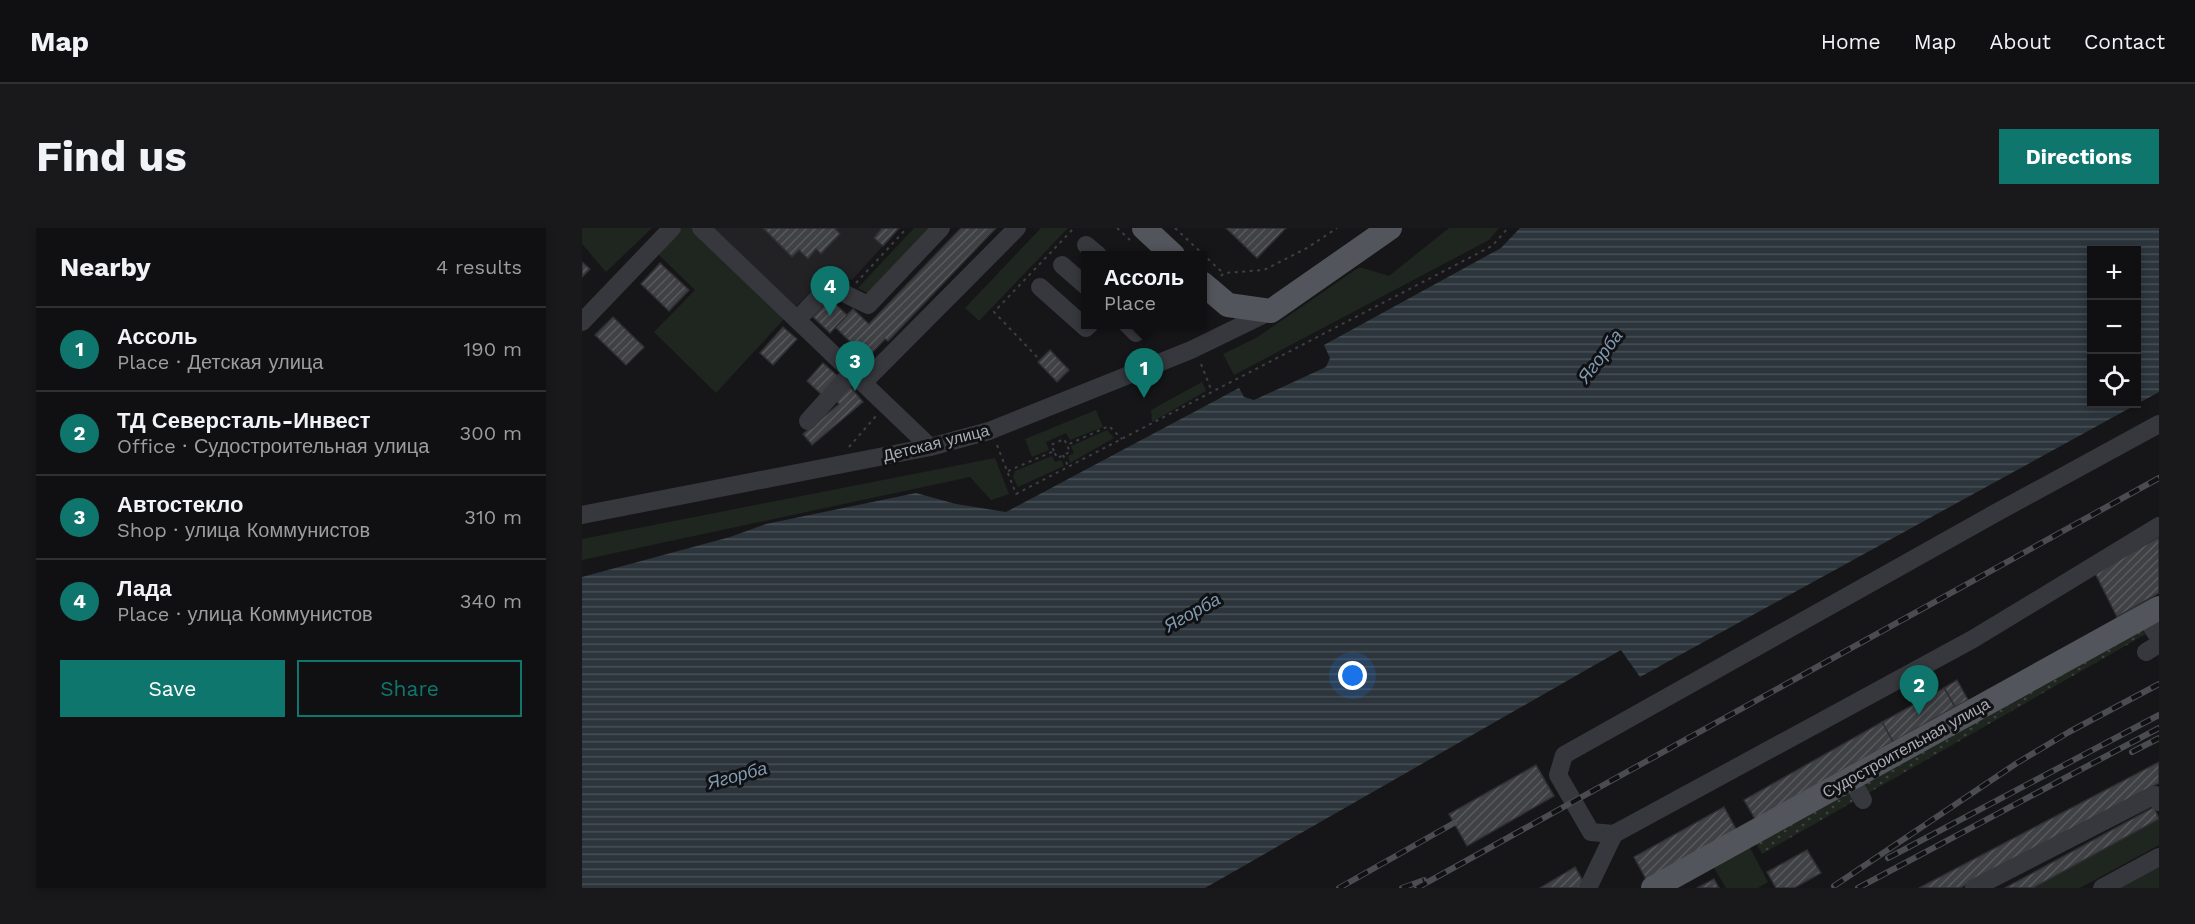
<!DOCTYPE html>
<meta charset="utf-8">
<style>
body{margin:0;font-family:"Work Sans",sans-serif;background:#19191b;color:#f1f3f6}
.controls{position:absolute;right:18px;top:18px;display:grid;overflow:hidden;border-radius:0px;box-shadow:0 3px 9px #0003}
.controls button{width:54px;height:54px;display:grid;place-items:center;padding:0;border:0;border-bottom:2px solid #303032;background:#101012;color:#f1f3f6;font:30px sans-serif}
.you{position:absolute;left:771px;top:448px;width:21px;height:21px;margin:-15px;border:4px solid #fff;border-radius:50%;background:#1a73e8;box-shadow:0 0 0 9px #1a73e833}
.badge{display:grid;place-items:center;width:39px;height:39px;border-radius:50%;background:#0f766e;color:#fff;font-size:20px;font-weight:700}
.pin{position:absolute;translate:-50% -50px;filter:drop-shadow(0 2px 3px #0008)}
.pin::after{content:'';position:absolute;top:32px;width:21px;height:18px;background:inherit;clip-path:polygon(0 0,100% 0,50% 100%)}
.popup{position:absolute;left:499px;top:23px;width:126px;height:78px;box-sizing:border-box;display:grid;place-content:center;border-radius:0px;background:#101012;filter:drop-shadow(0 2px 4px #0005);font-size:20px;white-space:nowrap;color:#9c9d9f}
.popup b{font-size:22px;color:#f1f3f6}
.popup::after{content:'';position:absolute;left:50%;top:100%;margin-left:-12px;border:12px solid transparent;border-top-color:#101012}
.list{margin:0;padding:0;list-style:none}
h2{display:flex;justify-content:space-between;align-items:center;height:78px;margin:0;padding:0 24px;font-size:26px}
h2 small{font-size:20px;font-weight:400;color:#9c9d9f}
.list li{display:grid;grid-template-columns:39px 1fr auto;gap:18px;align-items:center;box-sizing:border-box;height:84px;padding:0 24px;border-top:2px solid #303032}
.list b{display:block;font-size:22px;white-space:nowrap}
.list p{margin:0;font-size:20px;white-space:nowrap;color:#9c9d9f}
.list em{font-size:20px;font-style:normal;color:#9c9d9f}
.actions{display:flex;gap:12px;padding:18px 24px}
.actions a{flex:1;padding:14px 0;border:2px solid #0f766e;border-radius:0px;text-align:center;font-size:21px;color:#0f766e}
.actions .main{background:#0f766e;color:#fff}
.icon{flex:none;width:33px;height:33px;fill:none;stroke:currentColor;stroke-width:2;stroke-linecap:round;stroke-linejoin:round}
.map{position:relative;flex:none;width:1577px;height:660px;overflow:hidden;border-radius:0px}
header{display:flex;align-items:center;gap:36px;box-sizing:border-box;height:84px;padding:0 30px;background:#101012;border-bottom:2px solid #303032}
header strong{font-size:28px}
nav{display:flex;gap:33px;margin-inline-start:auto;font-size:21px}
.intro{display:flex;align-items:center;justify-content:space-between;box-sizing:border-box;height:144px;padding:0 36px}
h1{margin:0;font-size:42px}
.button{padding:15px 27px;border-radius:0px;background:#0f766e;color:#fff;font-size:21px;font-weight:700}
main{display:flex;gap:36px;padding:0 36px}
aside{flex:1;background:#101012;border-radius:0px;box-shadow:0 3px 9px #0003}
.map>svg:first-child{display:block}
.built{fill:#222225}
.grass{fill:#1e261f}
.park{fill:url(#park-dots)}
.water{fill:url(#water-rules);fill-rule:evenodd}
.building{fill:url(#building-hatch);stroke:#303034;stroke-width:1.5}
.lines{fill:none;stroke-linecap:round;stroke-linejoin:round}
.path{stroke:#3d3f44;stroke-width:2;stroke-dasharray:3 4.5;stroke-linecap:butt}
.minor{stroke:#37383d;stroke-width:18}
.major{stroke:#53555c;stroke-width:24}
.rail-casing{stroke:#4a4c52;stroke-width:6}
.rail{stroke:#111113;stroke-width:4;stroke-dasharray:11;stroke-linecap:butt}
.labels{text-anchor:middle;dominant-baseline:central;stroke-width:6;stroke-linejoin:round;paint-order:stroke}
.street-label{font-size:16px;fill:#a8adb8;stroke:#111113}
.water-label{font-size:18px;font-style:italic;fill:#7f9bb3;stroke:#111113}
</style>
<header>
<strong>Map</strong>
<nav><a>Home</a><a>Map</a><a>About</a><a>Contact</a></nav>
</header>
<div class="intro"><h1>Find us</h1><a class="button">Directions</a></div>
<main>
<aside>
<h2>Nearby<small>4 results</small></h2>
<ul class="list">
<li><span class="badge">1</span><div><b>Ассоль</b><p>Place · Детская улица</p></div><em>190 m</em></li>
<li><span class="badge">2</span><div><b>ТД Северсталь-Инвест</b><p>Office · Судостроительная улица</p></div><em>300 m</em></li>
<li><span class="badge">3</span><div><b>Автостекло</b><p>Shop · улица Коммунистов</p></div><em>310 m</em></li>
<li><span class="badge">4</span><div><b>Лада</b><p>Place · улица Коммунистов</p></div><em>340 m</em></li>
</ul>
<div class="actions"><a class="main">Save</a><a>Share</a></div>
</aside>
<div class="map">
<svg width="1577" height="660" viewBox="0 0 1577 660">
<defs>
<pattern id="park-dots" width="8" height="8" patternUnits="userSpaceOnUse" patternTransform="scale(1.5)"><rect width="8" height="8" fill="#1e261f"/><path d="M2 2h.1M6 6h.1" fill="none" stroke="#3c433d" stroke-width="1.8" stroke-linecap="round"/></pattern>
<pattern id="water-rules" width="6" height="5" patternUnits="userSpaceOnUse" patternTransform="scale(1.5)"><rect width="6" height="5" fill="#2c353c"/><path d="M0 2.5h6" fill="none" stroke="#485056"/></pattern>
<pattern id="building-hatch" width="6" height="6" patternUnits="userSpaceOnUse" patternTransform="scale(1.5)"><rect width="6" height="6" fill="#404145"/><path d="M-1 1l2-2M0 6l6-6M5 7l2-2" fill="none" stroke="#595a5e"/></pattern>
</defs>
<rect width="100%" height="100%" fill="#161618"/>
<path class="built" d="M127,0H317L270,52L244,47L212,81Z"/>
<g class="grass">
<path d="M0,0H70L24,44L0,16Z"/>
<path d="M100,0H110L203,90L134,165L72,104L113,62L75,25Z"/>
<path d="M332,0H352L289,67L276,60Z"/>
<path d="M459,0H486L397,93L383,80Z"/>
<path d="M867,0H917L907,12L652,147L641,126L674,110L776,40H781L807,48Z"/>
<path d="M620,154L624,163L570,194L569,182Z"/>
<path d="M514,182L521,199L488,212L484,205L464,214L467,222L450,229L443,211Z"/>
<path d="M525,202L532,210L488,235L486,228L492,225L489,218Z"/>
<path d="M470,228L473,234L479,232L482,238L436,259L431,249L433,243Z"/>
<path d="M413,230L427,266L409,272L388,249L0,332V311Z"/>
<path d="M1577,591V617L1498,660H1451Z"/>
<path d="M1167,618L1186,654L1176,660H1144L1131,638Z"/>
<path d="M1577,639V660H1539Z"/>
</g>
<path class="park" d="M1560,399L1564,406L1180,626L1173,613Z"/>
<path class="water" d="M938,0H1577V164L1058,449L1039,422L623,660H0V349L148,309L184,296L334,265L374,276L424,284L657,160L662,169L672,172L744,139L748,130L742,117L919,20ZM1510,22H1554V176H1510Z"/>
<g class="building">
<path d="M181,0H253L258,6L239,26L234,21L226,31L217,22L210,29Z"/>
<path d="M300,0H317L301,18L292,10Z"/>
<path d="M379,0H414L306,113L303,111L285,130L253,99L271,81L287,96Z"/>
<path d="M644,0H704L675,30Z"/>
<path d="M0,34L8,41L0,49Z"/>
<path d="M78,35L107,62L87,83L59,56Z"/>
<path d="M248,71L265,87L248,105L231,89Z"/>
<path d="M31,89L62,119L44,137L13,107Z"/>
<path d="M201,99L215,111L191,137L178,125Z"/>
<path d="M468,122L487,142L475,154L456,134Z"/>
<path d="M241,135L258,150L241,168L225,153Z"/>
<path d="M267,157L281,174L230,217L221,206L257,176L252,169Z"/>
<path d="M1577,309V365L1535,389L1513,345Z"/>
<path d="M1375,452L1386,472L1373,479L1362,460Z"/>
<path d="M1362,460L1373,479L1311,514L1300,494Z"/>
<path d="M1300,494L1311,514L1173,591L1162,572Z"/>
<path d="M1577,534V555L1378,660H1337Z"/>
<path d="M954,537L972,568L885,618L867,586Z"/>
<path d="M1142,579L1155,603L1065,653L1052,629Z"/>
<path d="M1572,579L1577,591L1451,660H1423Z"/>
<path d="M1225,622L1239,645L1212,660H1194L1185,644Z"/>
<path d="M993,639L1004,658L1000,660H958Z"/>
<path d="M1132,651L1137,660H1115Z"/>
</g>
<g class="lines">
<g class="path">
<path d="M535,0L548,12"/>
<path d="M593,0L641,45"/>
<path d="M639,48L642,45L682,42L725,20L755,0"/>
<path d="M274,55L325,0"/>
<path d="M455,129L412,84L492,0"/>
<path d="M619,136L630,164"/>
<path d="M415,217L434,266L910,18L926,0"/>
<path d="M267,219L294,188"/>
<path d="M472,223L469,217L482,211L485,217"/>
<path d="M481,227L486,238"/>
<path d="M426,243L472,223L475,230L488,224L485,217L527,198L540,211"/>
</g>
<g class="minor">
<path d="M119,0L348,219"/>
<path d="M504,17L516,27"/>
<path d="M480,37L504,58"/>
<path d="M458,59L504,100L508,96"/>
<path d="M215,92L247,58L286,77L359,0"/>
<path d="M0,94L90,0"/>
<path d="M545,96L554,105"/>
<path d="M281,155L435,0"/>
<path d="M226,193L270,144"/>
<path d="M1577,196L1410,287L982,527L976,547L1009,604L1032,606L1391,411L1577,298"/>
<path d="M0,287L348,219L407,203L609,122L689,83"/>
<path d="M1564,388L1573,404L1577,407"/>
<path d="M1564,424L1577,416"/>
<path d="M1269,551L1281,572"/>
<path d="M1006,660L1032,606"/>
<path d="M1392,660L1573,567L1577,574"/>
<path d="M1520,660L1577,629"/>
</g>
<g class="major">
<path d="M562,0L591,27"/>
<path d="M620,55L646,77L689,83L808,0"/>
<path d="M1071,660L1577,380"/>
</g>
<g class="rail-casing">
<g id="rail">
<path d="M1550,524L1577,510"/>
<path d="M1306,630L1577,487"/>
<path d="M1252,658L1435,535L1487,504L1577,456"/>
<path d="M757,660L872,595"/>
<path d="M820,660L842,652"/>
<path d="M835,660L1577,250"/>
<path d="M1276,660L1577,500"/>
</g>
</g>
<use href="#rail" class="rail"/>
</g>
<g class="labels">
<g class="street-label">
<text transform="translate(354 215) rotate(-14)">Детская улица</text>
<text transform="translate(1324 520) rotate(-29)">Судостроительная улица</text>
</g>
<g class="water-label">
<text transform="translate(1018 128) rotate(-53)">Ягорба</text>
<text transform="translate(610 384) rotate(-29)">Ягорба</text>
<text transform="translate(155 547) rotate(-15)">Ягорба</text>
</g>
</g>
</svg>
<div class="controls">
<button>+</button>
<button>−</button>
<button><svg class="icon" aria-label="locate" viewBox="0 0 24 24"><circle cx="12" cy="12" r="6"/><path d="M12 2v4M12 18v4M2 12h4M18 12h4"/></svg></button>
</div>
<div class="you"></div>
<div class="pin badge" style="left:562px;top:170px">1</div>
<div class="popup"><b>Ассоль</b>Place</div>
<div class="pin badge" style="left:1337px;top:487px">2</div>
<div class="pin badge" style="left:273px;top:163px">3</div>
<div class="pin badge" style="left:248px;top:88px">4</div>
</div>
</main>
